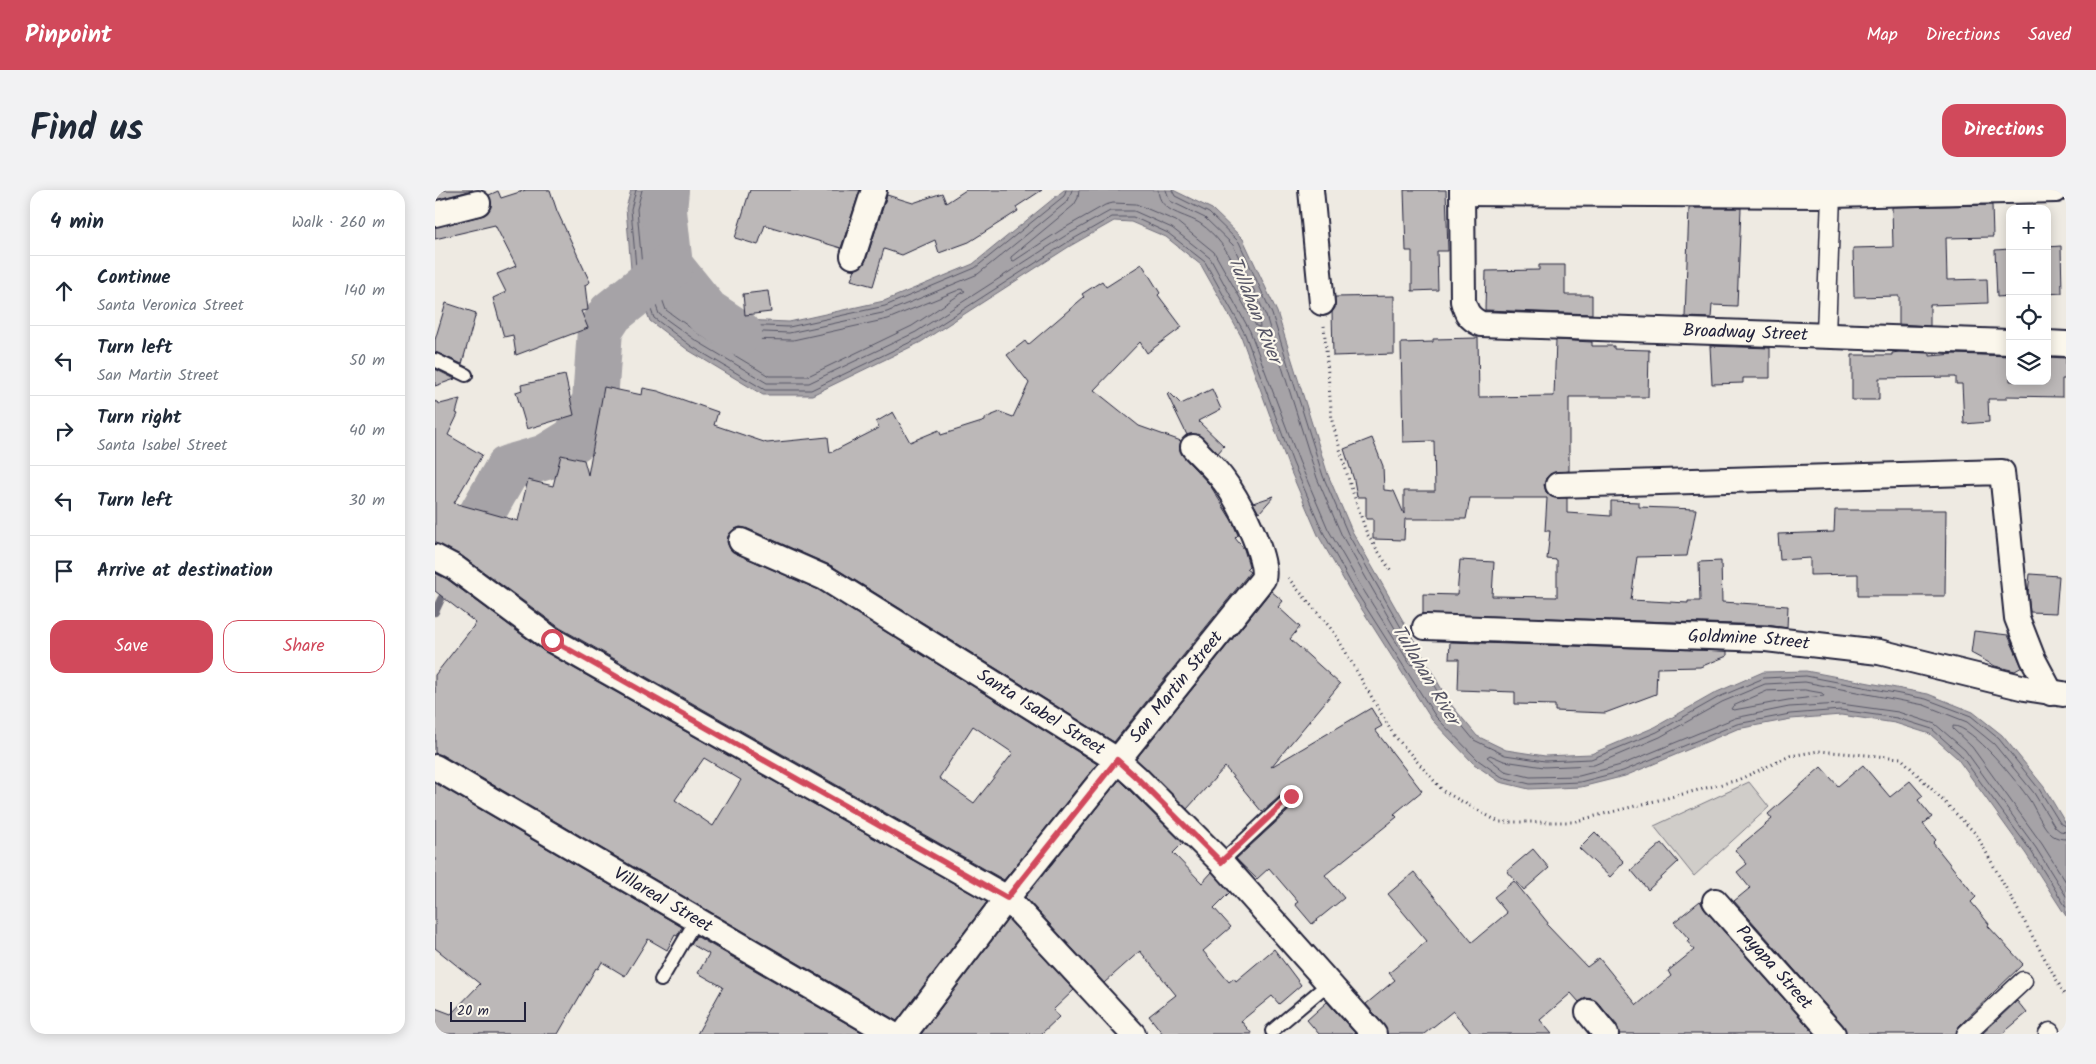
<!DOCTYPE html>
<meta charset="utf-8">
<style>
body{margin:0;font-family:Kalam,sans-serif;background:#f2f2f3;color:#1f2937}
.controls{position:absolute;right:15px;top:15px;display:grid;overflow:hidden;border-radius:10px;box-shadow:0 2px 12px #0003}
.controls button{width:45px;height:45px;display:grid;place-items:center;padding:0;border:0;border-bottom:1px solid #e0e1e3;background:#fff;color:#1f2937;font:25px sans-serif}
.scale{position:absolute;left:15px;bottom:12px;width:76px;box-sizing:border-box;padding-left:5px;border:2px solid #22223b;border-top:0;font-size:14px;line-height:18px;white-space:nowrap;color:#22223b;-webkit-text-stroke:4px #fbf7ec;paint-order:stroke}
.stop{position:absolute;width:15px;height:15px;margin:-11px;border:4px solid #d1495b;border-radius:50%;background:#fff}
.stop.end{background:#d1495b;border-color:#fff;box-shadow:0 1px 5px #0008}
.list{margin:0;padding:0;list-style:none}
h2{display:flex;justify-content:space-between;align-items:center;height:65px;margin:0;padding:0 20px;font-size:21px}
h2 small{font-size:16px;font-weight:400;color:#747a83}
.list li{display:grid;grid-template-columns:32px 1fr auto;gap:15px;align-items:center;box-sizing:border-box;height:70px;padding:0 20px;border-top:1px solid #e0e1e3}
.list b{display:block;font-size:19px;white-space:nowrap}
.list p{margin:0;font-size:16px;white-space:nowrap;color:#747a83}
.list em{font-size:16px;font-style:normal;color:#747a83}
.actions{display:flex;gap:10px;padding:15px 20px}
.actions a{flex:1;padding:11px 0;border:1px solid #d1495b;border-radius:15px;text-align:center;font-size:18px;color:#d1495b}
.actions .main{background:#d1495b;color:#fff}
.icon{flex:none;width:28px;height:28px;fill:none;stroke:currentColor;stroke-width:2;stroke-linecap:round;stroke-linejoin:round}
.map{position:relative;flex:none;width:1631px;height:844px;overflow:hidden;border-radius:15px}
header{display:flex;align-items:center;gap:30px;box-sizing:border-box;height:70px;padding:0 25px;background:#d1495b;color:#fff}
header strong{font-size:24px}
nav{display:flex;gap:28px;margin-inline-start:auto;font-size:18px}
.intro{display:flex;align-items:center;justify-content:space-between;box-sizing:border-box;height:120px;padding:0 30px}
h1{margin:0;font-size:35px}
.button{padding:12px 22px;border-radius:15px;background:#d1495b;color:#fff;font-size:18px;font-weight:700}
main{display:flex;gap:30px;padding:0 30px}
aside{flex:1;background:#fff;border-radius:15px;box-shadow:0 2px 12px #0003}
.map>svg:first-child{display:block}
.green{fill:#d0cdc9;stroke:#797882}
.water{fill:#a6a3a7;stroke:#716f7c}
.lines{fill:none;stroke-linecap:round;stroke-linejoin:round}
.shore{stroke:#575666;stroke-width:1}
.stream{stroke:#716f7c;stroke-width:8}
.river{stroke:#a6a3a7;stroke-width:46}
.building{fill:#bcb8b8;stroke:#22223b;fill-rule:evenodd}
.service-casing{stroke:#22223b;stroke-width:16}
.pedestrian-casing{stroke:#22223b;stroke-width:21}
.minor-casing{stroke:#22223b;stroke-width:28}
.path{stroke:#22223b;stroke-width:3;stroke-dasharray:1 4;stroke-linecap:butt}
.service{stroke:#fbf7ec;stroke-width:12}
.pedestrian{stroke:#fbf7ec;stroke-width:18}
.minor{stroke:#fbf7ec;stroke-width:24}
.route{stroke:#d1495b;stroke-width:6}
.labels{text-anchor:middle;dominant-baseline:central;stroke-width:4.5;stroke-linejoin:round;paint-order:stroke}
.street-label{font-size:18px;fill:#22223b;stroke:#fbf7ec}
.water-label{font-size:19px;font-style:italic;fill:#575666;stroke:#fbf7ec}
</style>
<header>
<strong>Pinpoint</strong>
<nav><a>Map</a><a>Directions</a><a>Saved</a></nav>
</header>
<div class="intro"><h1>Find us</h1><a class="button">Directions</a></div>
<main>
<aside>
<h2>4 min<small>Walk · 260 m</small></h2>
<ul class="list">
<li><svg class="icon" aria-label="ahead" viewBox="0 0 24 24"><path d="M12 20V5M6 11l6-6 6 6"/></svg><div><b>Continue</b><p>Santa Veronica Street</p></div><em>140 m</em></li>
<li><svg class="icon" aria-label="left" viewBox="0 0 24 24"><path d="M17 20v-9H6M10 6l-5 5 5 5"/></svg><div><b>Turn left</b><p>San Martin Street</p></div><em>50 m</em></li>
<li><svg class="icon" aria-label="right" viewBox="0 0 24 24"><path d="M7 20v-9h11M14 6l5 5-5 5"/></svg><div><b>Turn right</b><p>Santa Isabel Street</p></div><em>40 m</em></li>
<li><svg class="icon" aria-label="left" viewBox="0 0 24 24"><path d="M17 20v-9H6M10 6l-5 5 5 5"/></svg><div><b>Turn left</b></div><em>30 m</em></li>
<li><svg class="icon" aria-label="arrive" viewBox="0 0 24 24"><path d="M6 21V4h12l-3 4 3 4H6"/></svg><div><b>Arrive at destination</b></div></li>
</ul>
<div class="actions"><a class="main">Save</a><a>Share</a></div>
</aside>
<div class="map">
<svg width="1631" height="844" viewBox="0 0 1631 844">
<rect width="100%" height="100%" fill="#eeeae2"/>
<filter id="ink" filterUnits="userSpaceOnUse"><feTurbulence type="fractalNoise" baseFrequency=".02" numOctaves="2"/><feDisplacementMap in="SourceGraphic" scale="10" xChannelSelector="R" yChannelSelector="G"/><feConvolveMatrix kernelMatrix="1 2 1 2 8 2 1 2 1" color-interpolation-filters="sRGB"/></filter>
<g filter="url(#ink)">
<path class="green" d="M1314,592L1334,617L1259,686L1219,636Z"/>
<path class="water" d="M196,0H239L234,66L252,100L307,130L354,132L449,111L538,74L629,0H738L777,19L808,49L842,122L893,285L917,341L1014,512L1042,546L1071,560L1110,566L1156,564L1220,537L1282,502L1328,482L1371,481L1493,504L1538,522L1567,545L1609,597L1631,634V726L1591,664L1522,568L1495,544L1460,533L1406,525L1356,529L1302,539L1190,586L1146,597L1094,599L1065,592L1039,574L997,530L914,399L883,345L853,275L806,146L766,75L731,47L696,32L679,31L635,56L486,152L377,205H328L253,160L215,131L196,79L191,18Z"/>
<g class="lines">
<g class="shore">
<path d="M201,0L196,19L201,78L219,128L256,156L330,200H376L484,148L633,52L677,27H698L733,43L770,72L810,144L858,273L888,342L918,397L1001,527L1043,570L1067,587L1095,594L1145,592L1188,581L1302,534L1355,524L1406,520L1462,528L1497,539L1525,564L1596,661L1631,717"/>
<path d="M207,0L202,19L207,77L224,124L260,150L332,193H374L481,142L630,46L675,21H699L737,38L775,68L815,141L864,271L893,339L924,393L975,474L978,475L979,472L974,463L907,346L882,288L831,126L798,55L770,28L735,11L731,0"/>
<path d="M215,0L210,20L212,43L214,45L217,43L220,0"/>
<path d="M228,0L223,68L244,108L304,141L354,143L452,122L543,84L633,11L637,0"/>
<path d="M234,0L229,67L249,103L306,135L354,137L450,116L540,78L629,6L631,0"/>
<path d="M644,0L643,8L639,15L576,67V70L579,71L626,40L670,15L678,13L701,14L741,31L779,62L821,136L825,137L824,129C809,96 797,56 766,34C751,24 724,23 723,0"/>
<path d="M737,0L740,6L774,23L804,52L837,124L888,286L913,344L1010,515L1039,550L1070,565L1110,571L1156,569L1222,542L1284,507L1329,488L1371,486L1491,509L1536,526L1564,549L1604,599L1625,633L1631,636"/>
<path d="M222,89L225,90L241,115L299,147L307,149L358,150L453,129L526,99L530,101L477,136L373,186H334L264,144L231,120L221,92Z"/>
<path d="M1370,500L1387,503L1389,506L1353,510L1299,520L1296,519L1298,516L1332,501Z"/>
<path d="M1631,642L1625,641L1620,637L1599,603L1559,554L1532,532L1489,515L1370,492L1330,494L1287,512L1225,547L1159,575L1109,577L1069,571L1055,565L1052,567L1070,581L1095,587L1144,586L1186,575L1300,528L1354,517L1406,514L1463,522L1500,534L1530,560L1601,658L1631,706"/>
<path d="M1631,649C1626,649 1621,648 1617,645C1607,636 1601,620 1594,609C1583,593 1537,535 1518,536V539L1537,557L1607,654L1631,692"/>
</g>
<path class="stream" d="M0,422L6,409"/>
<g class="river">
<path d="M231,0L229,21L235,76L272,122L304,143"/>
<path d="M25,362L73,278L111,267L140,249L160,211L165,140L176,123L235,76"/>
</g>
</g>
<g class="building">
<path d="M0,0H38L0,10Z"/>
<path d="M91,0H115L122,21L155,92L150,95L153,120L146,121L153,138L81,165L78,145L69,147L58,108L71,102L62,84L81,76L60,35L0,49V37L46,26L52,23L56,16L54,5L63,1L66,8Z"/>
<path d="M315,0H425L406,58L330,35L323,55L300,48Z"/>
<path d="M531,0H607L581,17L583,21L534,52L504,63L500,50L467,65L449,59L438,96L416,90L420,79L427,76L431,70L452,5L478,13L507,3L511,13Z"/>
<path d="M969,0H1011L1013,61H1002L1003,100L977,101V61H971Z"/>
<path d="M1557,15L1558,47L1511,48L1512,90L1552,89L1553,113L1495,115V136L1464,134V106L1419,107L1418,58L1458,57L1457,17Z"/>
<path d="M1254,18H1306L1302,116L1277,115L1276,128L1250,127Z"/>
<path d="M1626,56L1627,103L1612,104V57Z"/>
<path d="M1575,59V106L1562,107L1560,60Z"/>
<path d="M707,74L725,103L723,105L747,137L712,163L705,152L659,200L704,236L746,251L745,260L748,266L775,295L797,331L803,345L800,348L809,359L814,376L811,379L815,382L679,552L397,376L311,338L305,337L298,340L293,346L292,352L295,359L300,363L384,400L662,574L569,690L125,438L27,366L0,353V211L5,214L25,209L21,223L23,224L13,245L47,265L19,313L83,331L93,290L118,296L126,265L149,270L153,285L169,197L207,205L208,198L223,201L283,222L279,235L332,253L393,247L395,263L444,238L441,232L458,222L475,252L504,240L506,245L550,231V228L565,222L578,227L594,193L572,165L590,151L593,155L649,107L647,104L667,91L671,97ZM538,536L578,563L539,613L504,588Z"/>
<path d="M1104,75H1130V105H1157V124L1050,120L1051,81L1104,80Z"/>
<path d="M333,101L336,122L310,125L308,104Z"/>
<path d="M959,106V164L898,166L897,122L900,118V107Z"/>
<path d="M11,113L41,123L27,174L0,162V150Z"/>
<path d="M1043,148L1044,207L1119,206L1121,150L1157,152V156H1179V159L1214,160L1213,207H1134V281L1115,284L1111,288L1109,295L1111,302L1117,307L1132,308V323L1176,326V311L1204,312V317L1261,319L1252,366L1202,367L1196,410L1253,413V411H1265L1264,372L1286,371L1287,412L1353,416L1352,438L1332,435L988,424V404L1022,405L1025,370L1059,372L1057,406L1122,407V370L1112,369L1115,341H1110L1112,308H1035L1031,329H970L969,350L938,349V329H931V307H922L919,290L909,259L937,248L948,276L949,300L959,301L969,324V301H1000L999,251L968,252L966,153L998,152V149Z"/>
<path d="M1275,156L1335,158V188H1308V193L1277,194Z"/>
<path d="M1464,162L1495,163V166L1519,164L1575,166V191H1612V167L1631,168V189H1627V207L1571,206V209H1553L1554,232L1529,234L1527,194H1521V187L1444,188V210H1417V165H1457V163Z"/>
<path d="M0,179L20,189L0,196Z"/>
<path d="M130,185L139,225L92,239L81,202L87,200L86,195Z"/>
<path d="M777,199L786,219L763,231L789,256L783,263L762,244L752,245L732,204L734,202L746,214Z"/>
<path d="M839,306L824,323L818,313Z"/>
<path d="M1400,320H1511L1510,406H1423V384L1375,385V368L1345,370L1343,344L1399,342Z"/>
<path d="M0,383L12,389L110,462L552,712L462,831L7,565L0,563V485L41,433L0,401ZM269,568L306,590L278,636L240,610Z"/>
<path d="M1595,384L1624,386L1621,423L1595,422L1593,403Z"/>
<path d="M836,401L848,411L843,417L865,437L855,449L905,494L836,577L936,518L947,536L940,540L987,601L959,624L962,627L890,685L909,708L877,734L860,714L863,712L834,678L822,689L801,669L863,612L865,605L863,600L859,598L852,600L827,622L790,577L752,619L701,569Z"/>
<path d="M1539,441L1573,445L1587,477L1580,481L1560,476L1536,463Z"/>
<path d="M1015,452L1292,461V466L1265,477L1222,478L1221,504L1170,523L1120,521V515L1080,514V502L1023,500L1024,469H1014Z"/>
<path d="M1428,575L1455,607L1475,591L1488,606L1483,610L1497,627L1488,634L1501,650L1498,653L1541,707L1536,712L1554,734L1553,736L1588,774L1524,836L1521,844H1411L1408,835L1299,711L1315,698L1302,682L1312,674L1300,660L1337,629L1333,624L1386,577L1403,596Z"/>
<path d="M684,590L748,653L738,663L767,693L777,682L795,702L779,718L796,737L768,761L794,792L799,788L801,791L839,759L866,795L844,814L837,806L806,831L817,844H728L714,826L741,805L705,761L669,793L590,707Z"/>
<path d="M0,593L247,737L242,746L240,745L232,760L213,749L190,786L167,772L163,779L161,778L123,844H0V818L16,824L45,794L0,758Z"/>
<path d="M1160,642L1189,672L1175,687L1144,658Z"/>
<path d="M1227,653L1243,672L1213,700L1196,680Z"/>
<path d="M1098,659L1114,678L1089,700L1072,681Z"/>
<path d="M979,682L1037,752L1072,723L1059,707L1079,691L1113,733L1112,735L1152,777L1164,768L1202,815L1236,786L1233,781L1259,760L1252,751L1254,749L1239,732L1265,711L1270,720L1380,844H1184L1182,835L1163,813L1157,809L1151,808L1144,812L1136,803L1105,830L1117,844H1037L1018,821L989,844H952L949,835L931,814L960,790L954,783L992,751L953,704Z"/>
<path d="M573,729L639,800L618,820L624,827L606,844H486Z"/>
<path d="M261,746L430,844H262L288,797L263,783L274,764L256,754Z"/>
<path d="M1582,811L1592,823L1567,844H1547Z"/>
<path d="M892,812L921,844H884L872,830Z"/>
</g>
<g class="lines">
<g class="service-casing">
<g id="service">
<path d="M0,170L31,185"/>
<path d="M786,672L857,606"/>
<path d="M226,790L261,730"/>
<path d="M837,841L894,793"/>
</g>
</g>
<g class="pedestrian-casing">
<g id="pedestrian">
<path d="M1391,145L1396,5"/>
<path d="M1531,844L1588,791"/>
<path d="M1613,844L1615,842"/>
</g>
</g>
<g class="minor-casing">
<g id="minor">
<path d="M876,0L887,113"/>
<path id="s1" d="M1027,0L1028,111C1031,123 1034,128 1046,134L1575,152"/>
<path d="M1027,3L1396,5L1621,0"/>
<path d="M0,24L43,13"/>
<path d="M418,66L439,0"/>
<path d="M1612,153L1631,154"/>
<path d="M1123,295L1567,282L1582,428L1598,469L1616,503"/>
<path id="s2" d="M306,351L390,388L682,570L702,588L786,672L939,844"/>
<path d="M0,367L19,377L117,450L572,708L698,844"/>
<path id="s3" d="M990,437L1331,449L1444,462L1590,498L1628,504"/>
<path id="s4" d="M0,577L457,844"/>
<path id="s5" d="M1280,711L1398,844"/>
<path d="M1153,822L1171,844"/>
<path id="s6" d="M469,844L572,708L828,389C834,369 803,309 789,291C781,279 768,268 758,257"/>
</g>
</g>
<g class="path">
<path d="M889,136L897,231L915,294L932,344L956,381"/>
<path d="M853,388L899,442L958,544L1008,601L1064,632H1137L1303,590L1355,566L1384,561L1466,568L1541,644L1631,807"/>
</g>
<use href="#service" class="service"/>
<use href="#pedestrian" class="pedestrian"/>
<use href="#minor" class="minor"/>
</g>
</g>
<g class="lines" filter="url(#ink)">
<path class="route" d="M117,450L572,708L682,570L702,588L786,672L856,606"/>
</g>
<g class="labels">
<g class="street-label">
<text stroke="none"><textPath href="#s1" startOffset="406">Broadway Street</textPath></text>
<text stroke="none"><textPath href="#s3" startOffset="324">Goldmine Street</textPath></text>
<text stroke="none"><textPath href="#s6" startOffset="441">San Martin Street</textPath></text>
<text stroke="none"><textPath href="#s2" startOffset="346">Santa Isabel Street</textPath></text>
<text stroke="none"><textPath href="#s4" startOffset="264">Villareal Street</textPath></text>
<text stroke="none"><textPath href="#s5" startOffset="89">Payapa Street</textPath></text>
</g>
<g class="water-label">
<text transform="translate(819 120) rotate(68)">Tullahan River</text>
<text transform="translate(990 485) rotate(59)">Tullahan River</text>
</g>
</g>
</svg>
<div class="controls">
<button>+</button>
<button>−</button>
<button><svg class="icon" aria-label="locate" viewBox="0 0 24 24"><circle cx="12" cy="12" r="6"/><path d="M12 2v4M12 18v4M2 12h4M18 12h4"/></svg></button>
<button><svg class="icon" aria-label="layers" viewBox="0 0 24 24"><path d="M12 4l9 5-9 5-9-5zM3 14l9 5 9-5"/></svg></button>
</div>
<div class="scale">20 m</div>
<div class="stop" style="left:117px;top:450px"></div>
<div class="stop end" style="left:856px;top:606px"></div>
</div>
</main>
